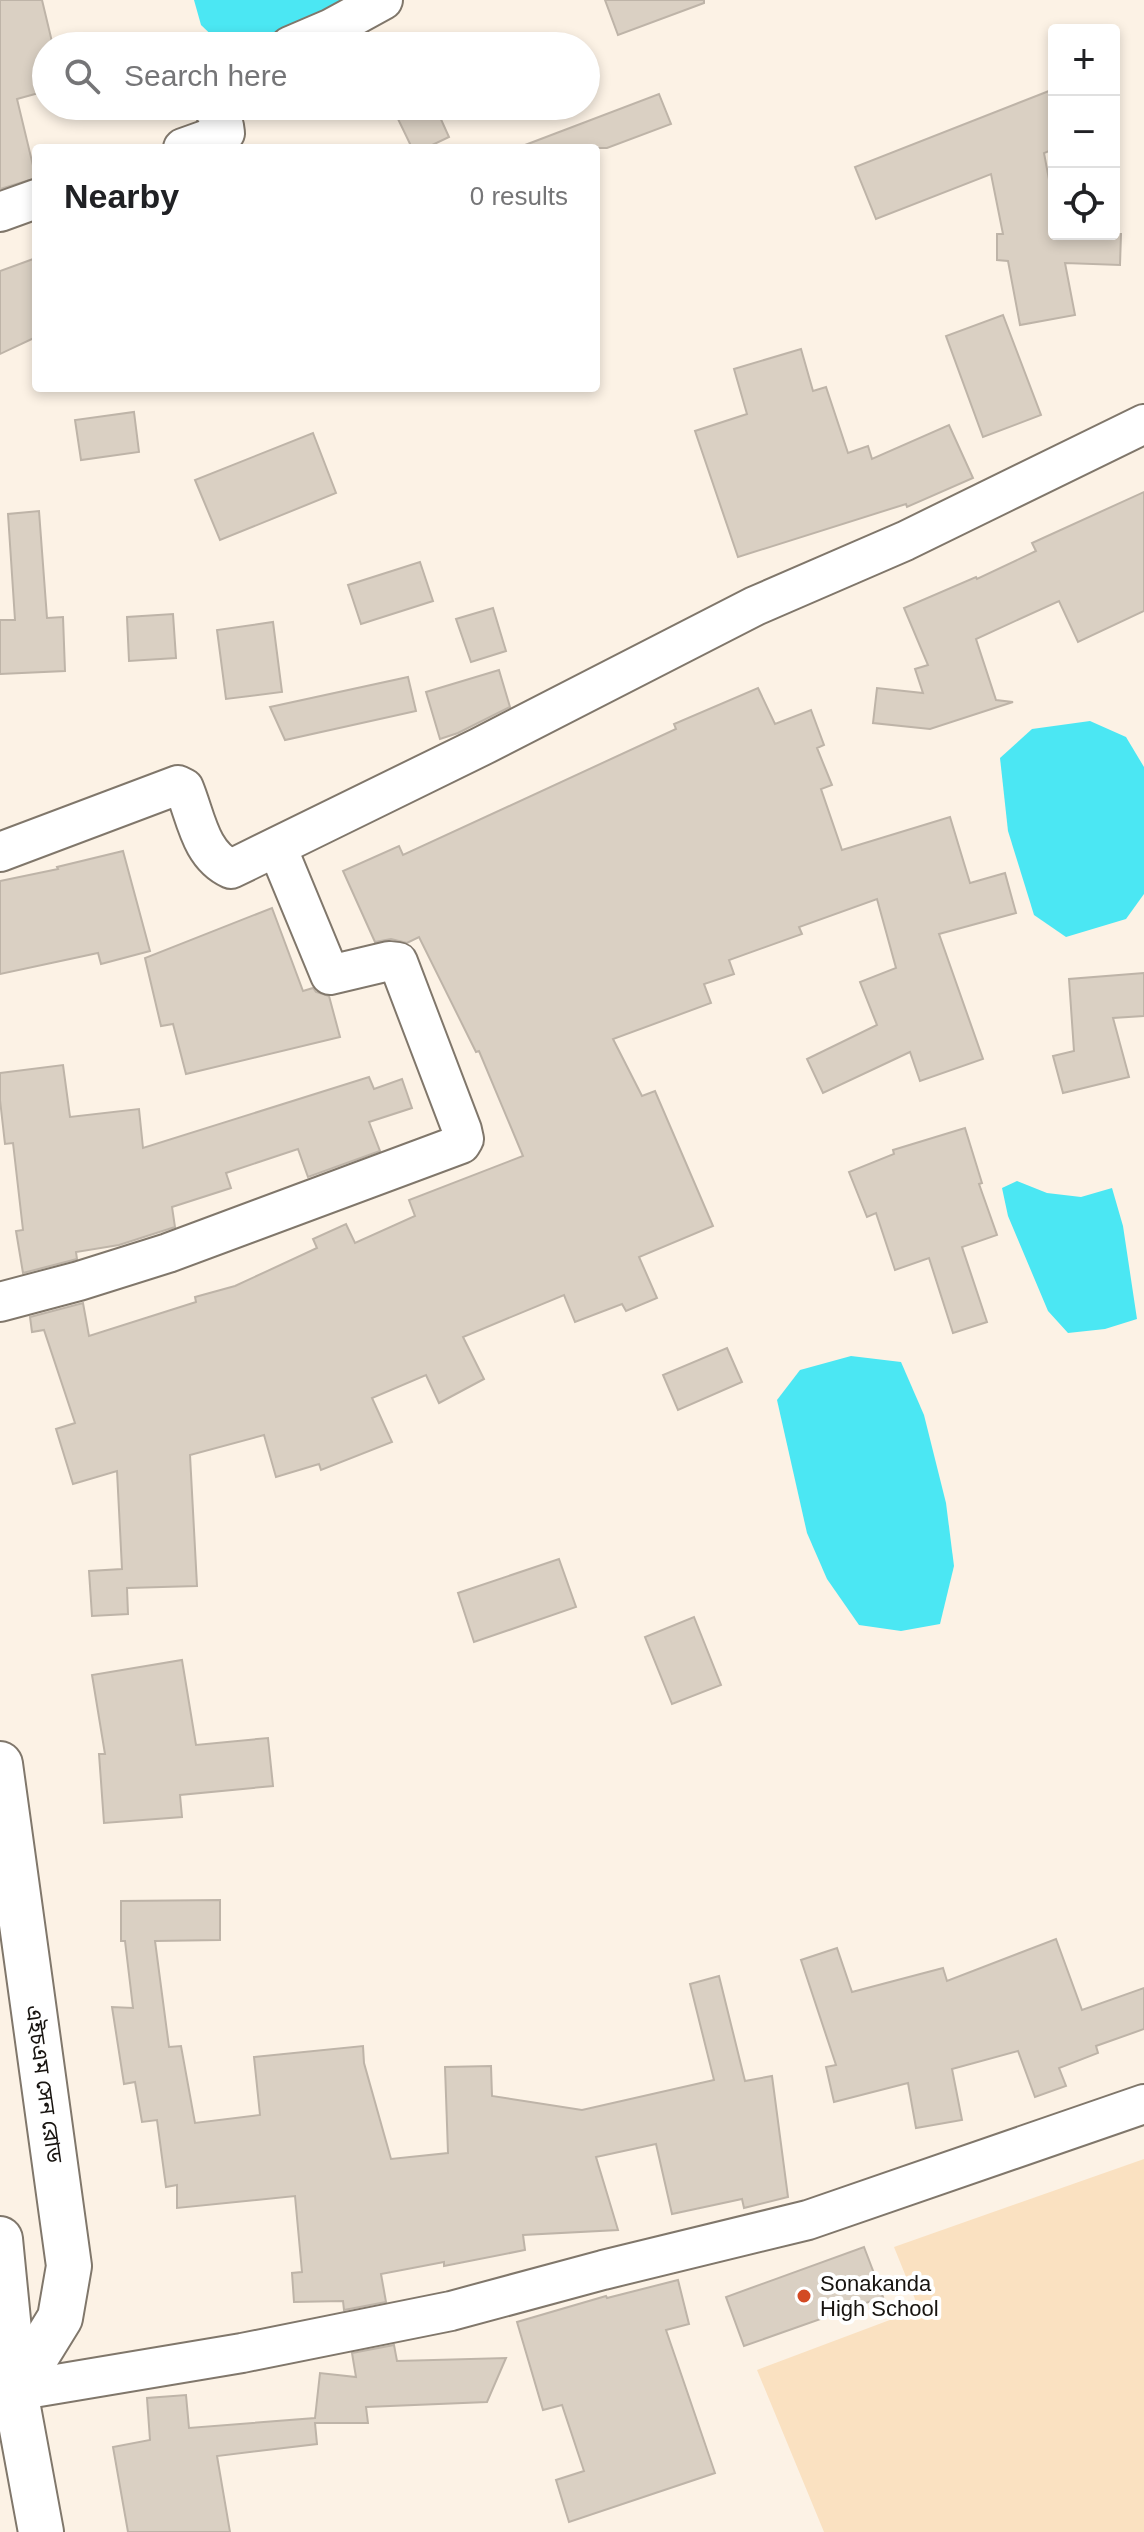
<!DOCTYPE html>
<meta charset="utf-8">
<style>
body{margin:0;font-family:Arial,"Noto Sans Bengali",sans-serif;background:#f2f2f2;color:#202124}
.controls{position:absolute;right:24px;top:24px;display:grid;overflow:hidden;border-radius:8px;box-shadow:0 4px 12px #0003}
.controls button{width:72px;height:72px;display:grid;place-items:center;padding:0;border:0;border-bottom:2px solid #e0e0e0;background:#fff;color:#202124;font:40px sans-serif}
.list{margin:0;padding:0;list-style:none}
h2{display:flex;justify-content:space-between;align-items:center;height:104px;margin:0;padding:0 32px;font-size:34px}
h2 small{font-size:26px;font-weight:400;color:#757577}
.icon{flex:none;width:44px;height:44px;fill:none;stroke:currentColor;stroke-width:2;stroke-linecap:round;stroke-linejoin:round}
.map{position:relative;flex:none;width:1144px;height:2532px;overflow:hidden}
.search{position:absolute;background:#fff;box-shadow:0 4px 12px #0003;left:32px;top:32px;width:568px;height:88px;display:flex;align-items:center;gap:20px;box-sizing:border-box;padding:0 28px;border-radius:44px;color:#757577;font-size:30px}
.panel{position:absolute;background:#fff;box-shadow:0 4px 12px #0003;left:32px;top:144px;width:568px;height:248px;border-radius:8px}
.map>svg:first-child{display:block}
.green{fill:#fae1c1}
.water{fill:#4be7f3}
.building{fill:#dad0c3;stroke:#beb4a8;stroke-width:2}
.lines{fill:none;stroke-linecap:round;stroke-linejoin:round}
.minor-casing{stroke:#80776b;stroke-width:42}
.major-casing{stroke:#80776b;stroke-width:48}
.minor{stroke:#fff;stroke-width:38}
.major{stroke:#fff;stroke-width:44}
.poi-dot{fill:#d34a23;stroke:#fff;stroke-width:3}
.labels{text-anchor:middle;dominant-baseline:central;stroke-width:8;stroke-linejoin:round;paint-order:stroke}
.street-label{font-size:22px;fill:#181410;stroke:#fff}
.poi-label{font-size:22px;fill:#181410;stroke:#fff;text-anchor:start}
</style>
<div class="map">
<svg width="1144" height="2532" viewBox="0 0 1144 2532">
<rect width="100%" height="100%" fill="#fcf2e5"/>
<path class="green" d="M1144,2159V2532H824L757,2370L919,2309L894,2247Z"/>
<g class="water">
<path d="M194,0H362L299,38L262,46H223L201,25Z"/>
<path d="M1090,721L1126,737L1144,767V894L1126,919L1066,937L1034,915L1008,831L1000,758L1032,729Z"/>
<path d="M1017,1181L1047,1193L1081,1197L1112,1188L1123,1226L1137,1319L1105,1329L1068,1333L1048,1311L1008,1216L1002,1188Z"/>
<path d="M851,1356L901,1362L924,1415L946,1503L954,1566L940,1624L901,1631L859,1625L827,1579L807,1533L777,1400L800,1370Z"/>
</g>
<g class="building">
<path d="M0,0H42L53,46H46V91L17,99L36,178L0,189Z"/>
<path d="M605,0H704V3L618,35Z"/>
<path d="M1054,89V149L1044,153L1054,206V234H1121L1120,265L1065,263L1075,315L1020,325L1008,261L997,260V234H1003L991,174L876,219L855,167Z"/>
<path d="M659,94L671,124L607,148H525V145Z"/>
<path d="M424,106H435L449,137L426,148H412L398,119Z"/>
<path d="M36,258V337L0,354V271Z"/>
<path d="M1003,315L1041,415L983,437L946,336Z"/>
<path d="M801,349L813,391L826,387L848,453L868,446L872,459L949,425L973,478L907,507L906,504L738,557L695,431L747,414L734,369Z"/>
<path d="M134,412L139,452L81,460L75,420Z"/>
<path d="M313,433L336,493L220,540L195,480Z"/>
<path d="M1144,492V611L1078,642L1059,601L976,639L996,700L1013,702L930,729L873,723L877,688L923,693L915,669L928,665L904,608L976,577L977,579L1036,551L1032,543Z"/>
<path d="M39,511L47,618L63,617L65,671L0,674V620H15L8,514Z"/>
<path d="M420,562L433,601L361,624L348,585Z"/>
<path d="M493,608L506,651L471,662L456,619Z"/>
<path d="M173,614L176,658L129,661L127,617Z"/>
<path d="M273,622L282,692L226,699L217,630Z"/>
<path d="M499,670L510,707L458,733L440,739L426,692Z"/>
<path d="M408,677L416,711L285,740L270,707Z"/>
<path d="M758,688L775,724L811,710L824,745L817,748L832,785L821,789L842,850L950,817L970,883L1005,873L1016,913L939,934L983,1059L920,1081L910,1052L823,1093L807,1059L877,1025L860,982L896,968L877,899L799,927L802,934L729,960L734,974L704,984L711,1003L613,1039L642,1096L655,1091L713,1226L639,1257L657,1298L626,1311L622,1304L575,1322L564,1295L463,1337L484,1379L439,1403L426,1375L372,1398L392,1442L321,1470L319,1464L276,1477L264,1435L190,1455L197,1586L127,1588L128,1614L92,1616L89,1571L122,1569L117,1471L73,1484L56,1429L75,1423L44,1330L32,1332L30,1317L83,1303L89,1336L196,1302L195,1297L235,1286L317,1248L313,1239L346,1224L355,1243L415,1216L409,1200L523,1156L479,1051L476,1052L419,937L407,943L391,939L375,942L343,871L399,846L403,855L676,729L674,724Z"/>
<path d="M123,851L150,951L101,964L98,953L0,974V881L58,869L57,867Z"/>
<path d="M272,908L303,991L313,988L316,992L329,996L340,1037L186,1074L173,1024L161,1026L145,958Z"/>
<path d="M1144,973V1016L1113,1018L1129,1077L1063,1093L1053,1056L1074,1051L1069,979Z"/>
<path d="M63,1065L70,1117L139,1109L143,1148L369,1077L374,1089L402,1079L412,1108L369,1122L380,1151L308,1177L298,1149L226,1173L231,1188L172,1207L175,1227L119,1245L76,1252L77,1259L23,1273L16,1231L23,1230L13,1143L5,1144L0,1100V1073Z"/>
<path d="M965,1128L982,1183L979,1184L997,1235L962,1247L987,1322L953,1333L929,1258L895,1270L876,1213L867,1217L849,1172L894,1154L893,1150Z"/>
<path d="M727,1348L742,1382L678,1410L663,1375Z"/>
<path d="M559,1559L576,1607L474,1642L458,1593Z"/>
<path d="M694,1617L721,1685L672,1704L645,1637Z"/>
<path d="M182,1660L196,1745L268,1738L273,1786L180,1795L182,1817L104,1823L99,1754H105L92,1675Z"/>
<path d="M220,1900V1940L155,1941L169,2047L181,2046L195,2123L260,2115L254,2057L363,2046L364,2063L391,2159L448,2153L445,2067L491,2066L492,2096L582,2110L714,2080L690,1984L719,1976L745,2081L772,2076L788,2197L744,2208L742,2199L672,2214L656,2144L596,2157L618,2230L523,2235L525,2250L444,2266V2262L381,2274L386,2302L344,2310L343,2301L294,2302L292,2273L302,2272L295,2196L177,2208V2185L166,2187L157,2120L142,2122L135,2082L124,2084L112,2007L133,2008L125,1941H121V1901Z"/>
<path d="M1056,1939L1082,2010L1144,1988V2029L1096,2046L1098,2053L1059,2068L1066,2086L1035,2097L1018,2051L952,2069L962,2120L916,2128L908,2083L834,2102L826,2067L836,2065L801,1960L837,1948L852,1992L943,1968L947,1981Z"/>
<path d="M864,2247L883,2297L744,2346L726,2297Z"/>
<path d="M678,2280L689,2324L666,2330L715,2473L569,2522L556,2480L584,2471L562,2405L543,2410L517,2322L606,2296L607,2298Z"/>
<path d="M394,2345L397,2361L506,2358L487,2402L366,2407L368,2423H315L317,2444L217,2456L230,2532H128L113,2447L150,2440L147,2398L186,2395L189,2428L315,2418L320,2373L356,2377L352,2353Z"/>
</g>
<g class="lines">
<g class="minor-casing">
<g id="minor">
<path d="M290,46L332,28L383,0"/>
<path d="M183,148L225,133L224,126L212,106"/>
<path d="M0,212L36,199"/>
<path d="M0,852L178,785L184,788C196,817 200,855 231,869L480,747L755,606L905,541L1144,424"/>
<path d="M0,1302L79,1281L168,1253L461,1144L464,1139L462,1130L398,962L389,961L330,975L277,847"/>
<path d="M15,2391L242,2353L451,2311L603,2270L808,2220L1144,2104"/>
</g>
</g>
<g class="major-casing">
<g id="major">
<path d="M0,1764L69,2266L60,2318L15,2391"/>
<path d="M0,2239L15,2391L41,2532"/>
</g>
</g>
<use href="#minor" class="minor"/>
<use href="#major" class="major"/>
</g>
<circle class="poi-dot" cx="804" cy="2296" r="8"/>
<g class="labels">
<g class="street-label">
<text transform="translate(44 2084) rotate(82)">এইচএম সেন রোড</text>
</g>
<g class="poi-label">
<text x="820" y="2283">Sonakanda<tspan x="820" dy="25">High School</tspan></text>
</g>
</g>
</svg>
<div class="controls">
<button>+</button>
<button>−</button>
<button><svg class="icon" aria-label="locate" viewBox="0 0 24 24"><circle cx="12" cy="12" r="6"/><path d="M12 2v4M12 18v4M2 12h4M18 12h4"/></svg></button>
</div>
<div class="search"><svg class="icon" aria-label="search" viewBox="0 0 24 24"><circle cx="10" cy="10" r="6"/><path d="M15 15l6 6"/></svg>Search here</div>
<section class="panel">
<h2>Nearby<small>0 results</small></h2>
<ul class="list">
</ul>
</section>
</div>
